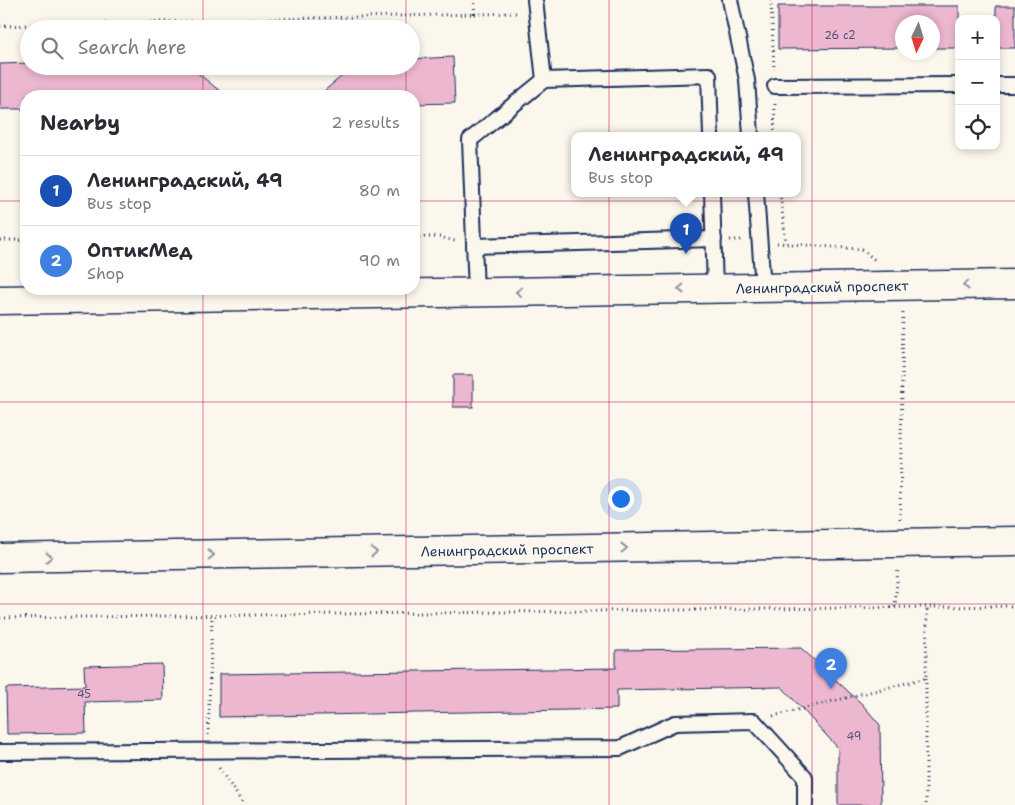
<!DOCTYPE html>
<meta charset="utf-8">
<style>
body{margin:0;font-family:"Shantell Sans",sans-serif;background:#f2f2f3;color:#2b2b33}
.controls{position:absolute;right:15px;top:15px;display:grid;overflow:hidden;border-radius:10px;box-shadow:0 2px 8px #0003}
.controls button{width:45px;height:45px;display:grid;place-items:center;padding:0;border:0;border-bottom:1px solid #e1e1e2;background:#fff;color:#2b2b33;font:25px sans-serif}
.compass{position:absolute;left:895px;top:15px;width:45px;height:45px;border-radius:50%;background:#fff;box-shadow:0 2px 8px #0003;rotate:184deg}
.you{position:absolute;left:620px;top:498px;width:18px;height:18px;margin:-12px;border:4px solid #fff;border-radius:50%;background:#1a73e8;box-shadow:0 0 0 8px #1a73e833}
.badge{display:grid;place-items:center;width:32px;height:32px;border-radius:50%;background:#111827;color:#fff;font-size:16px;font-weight:700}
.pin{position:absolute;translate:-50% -41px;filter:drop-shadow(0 1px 2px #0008)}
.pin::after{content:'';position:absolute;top:26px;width:18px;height:15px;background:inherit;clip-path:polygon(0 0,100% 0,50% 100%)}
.popup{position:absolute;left:571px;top:132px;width:230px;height:65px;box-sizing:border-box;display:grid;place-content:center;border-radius:10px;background:#fff;filter:drop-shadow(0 1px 4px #0005);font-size:16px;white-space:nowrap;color:#7c7c81}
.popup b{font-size:19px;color:#2b2b33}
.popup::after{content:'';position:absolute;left:50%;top:100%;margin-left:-10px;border:10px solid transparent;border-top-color:#fff}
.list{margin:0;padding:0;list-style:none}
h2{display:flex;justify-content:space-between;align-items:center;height:65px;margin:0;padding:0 20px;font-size:21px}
h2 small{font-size:16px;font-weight:400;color:#7c7c81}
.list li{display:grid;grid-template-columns:32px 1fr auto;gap:15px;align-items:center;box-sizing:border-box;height:70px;padding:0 20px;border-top:1px solid #e1e1e2}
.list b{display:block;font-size:19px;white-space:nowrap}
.list p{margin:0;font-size:16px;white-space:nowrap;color:#7c7c81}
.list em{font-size:16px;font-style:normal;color:#7c7c81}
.icon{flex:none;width:28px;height:28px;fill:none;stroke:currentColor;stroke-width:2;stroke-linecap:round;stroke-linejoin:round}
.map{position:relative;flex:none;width:1015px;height:805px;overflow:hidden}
.search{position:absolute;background:#fff;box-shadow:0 2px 8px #0003;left:20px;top:20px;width:400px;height:55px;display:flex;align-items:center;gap:12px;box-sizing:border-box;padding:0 18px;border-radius:28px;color:#7c7c81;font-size:19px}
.panel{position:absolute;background:#fff;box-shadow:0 2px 8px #0003;left:20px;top:90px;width:400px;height:205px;border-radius:20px}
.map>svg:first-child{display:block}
.building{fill:#edb7d0;stroke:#1b2f5e}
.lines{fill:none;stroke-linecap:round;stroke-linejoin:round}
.lane-casing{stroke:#1b2f5e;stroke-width:18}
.secondary-casing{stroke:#1b2f5e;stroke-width:31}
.path{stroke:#1b2f5e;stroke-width:3;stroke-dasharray:1 4;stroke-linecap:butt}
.lane{stroke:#fbf7ec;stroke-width:14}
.secondary{stroke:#fbf7ec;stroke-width:28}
.oneway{stroke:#8b93a5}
.grid{fill:none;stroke:#c2185b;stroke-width:1;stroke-opacity:0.55}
.labels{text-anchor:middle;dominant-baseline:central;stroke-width:5;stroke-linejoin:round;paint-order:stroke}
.number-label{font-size:11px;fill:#50517a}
.street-label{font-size:14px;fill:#1b2f5e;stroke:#fbf7ec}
</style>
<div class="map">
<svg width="1015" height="805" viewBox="0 0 1015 805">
<rect width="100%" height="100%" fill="#fbf7ec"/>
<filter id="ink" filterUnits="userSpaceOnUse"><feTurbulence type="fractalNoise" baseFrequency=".02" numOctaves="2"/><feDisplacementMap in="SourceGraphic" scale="10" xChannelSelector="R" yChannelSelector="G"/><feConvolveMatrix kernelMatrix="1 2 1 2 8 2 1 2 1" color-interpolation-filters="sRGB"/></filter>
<g filter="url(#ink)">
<g class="building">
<path d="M778,6H959V48H932V22H902V48L778,49Z"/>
<rect x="996" y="6" width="19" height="42"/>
<path d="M453,57L455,103L414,104V96H318L354,66H411V59Z"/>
<path d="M29,63V66H189L226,96H26V109H0V64Z"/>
<rect x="453" y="375" width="20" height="32"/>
<path d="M801,648L862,704L880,725L881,805H838V748L782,687L617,690V709L219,717V674L616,668V650Z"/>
<path d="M162,664L163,700L85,702L86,733L7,734L6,688L85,686L84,666Z"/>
</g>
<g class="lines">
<g class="lane-casing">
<g id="lane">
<path d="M730,0L747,80L751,135"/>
<path d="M544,80L709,75L711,135"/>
<path d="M996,85H1015"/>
<path d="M775,86L959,85"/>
<path d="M712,193L715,289"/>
<path d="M756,193L763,288"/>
<path d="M474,246L714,239"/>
<path d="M476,292L470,140L544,80L535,0"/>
<path d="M0,752L620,748L675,723L754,721L805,777V805"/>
</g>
</g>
<g class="secondary-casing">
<g id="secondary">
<path d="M0,300L1015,284"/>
<path d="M0,558L1015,541"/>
</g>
</g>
<g class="path">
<path d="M771,0L774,70"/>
<path d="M474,14L475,0"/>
<path d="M0,26L519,13"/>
<path d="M774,135L775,103"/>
<path d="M780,193L786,243"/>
<path d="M414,237H440L458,242"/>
<path d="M0,240H26"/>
<path d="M730,240H744"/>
<path d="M777,243L862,249L876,261"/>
<path d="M900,519L903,310"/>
<path d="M895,607L898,568"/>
<path d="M0,618L1015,606"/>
<path d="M926,678V805"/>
<path d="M773,716L926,678L927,607"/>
<path d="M208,735L212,616"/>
<path d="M219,768L244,805"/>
</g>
<use href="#lane" class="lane"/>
<use href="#secondary" class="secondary"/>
</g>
<defs><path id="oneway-chevron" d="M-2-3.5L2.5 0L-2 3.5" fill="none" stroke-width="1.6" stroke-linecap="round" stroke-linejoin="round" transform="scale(1.25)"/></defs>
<g class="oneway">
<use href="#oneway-chevron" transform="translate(966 285) rotate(179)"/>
<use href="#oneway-chevron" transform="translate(681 289) rotate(179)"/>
<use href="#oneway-chevron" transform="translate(519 292) rotate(179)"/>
<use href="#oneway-chevron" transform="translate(624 548) rotate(-1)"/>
<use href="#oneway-chevron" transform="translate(374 552) rotate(-1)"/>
<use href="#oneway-chevron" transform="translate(211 555) rotate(-1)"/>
<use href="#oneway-chevron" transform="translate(49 557) rotate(-1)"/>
</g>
</g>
<path class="grid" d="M203,0V29M406,0V29M609,0V805M812,0V805M203,66V96M406,66V96M0,201H26M414,201H1015M203,289V805M406,289V805M0,402H1015M0,604H1015"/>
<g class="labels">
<g class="number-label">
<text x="840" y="35">26 с2</text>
<text x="84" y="694">45</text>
<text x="854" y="736">49</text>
</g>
<g class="street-label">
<text transform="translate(822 287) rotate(-1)">Ленинградский проспект</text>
<text transform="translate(507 550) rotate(-1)">Ленинградский проспект</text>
</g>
</g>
</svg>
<div class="controls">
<button>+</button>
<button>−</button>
<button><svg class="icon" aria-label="locate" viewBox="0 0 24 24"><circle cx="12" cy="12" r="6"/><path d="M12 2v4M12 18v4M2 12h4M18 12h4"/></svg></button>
</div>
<svg class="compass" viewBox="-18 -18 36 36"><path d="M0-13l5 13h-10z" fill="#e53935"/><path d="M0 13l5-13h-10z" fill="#7c7c81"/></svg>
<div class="you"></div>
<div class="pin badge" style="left:686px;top:254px;background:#1a4fb4">1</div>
<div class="popup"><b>Ленинградский, 49</b>Bus stop</div>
<div class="pin badge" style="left:831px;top:689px;background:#3f7fe0">2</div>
<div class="search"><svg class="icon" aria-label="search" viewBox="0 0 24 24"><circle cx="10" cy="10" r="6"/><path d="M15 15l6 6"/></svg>Search here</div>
<section class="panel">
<h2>Nearby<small>2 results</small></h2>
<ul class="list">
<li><span class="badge" style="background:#1a4fb4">1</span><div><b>Ленинградский, 49</b><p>Bus stop</p></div><em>80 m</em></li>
<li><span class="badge" style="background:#3f7fe0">2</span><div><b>ОптикМед</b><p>Shop</p></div><em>90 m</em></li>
</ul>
</section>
</div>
